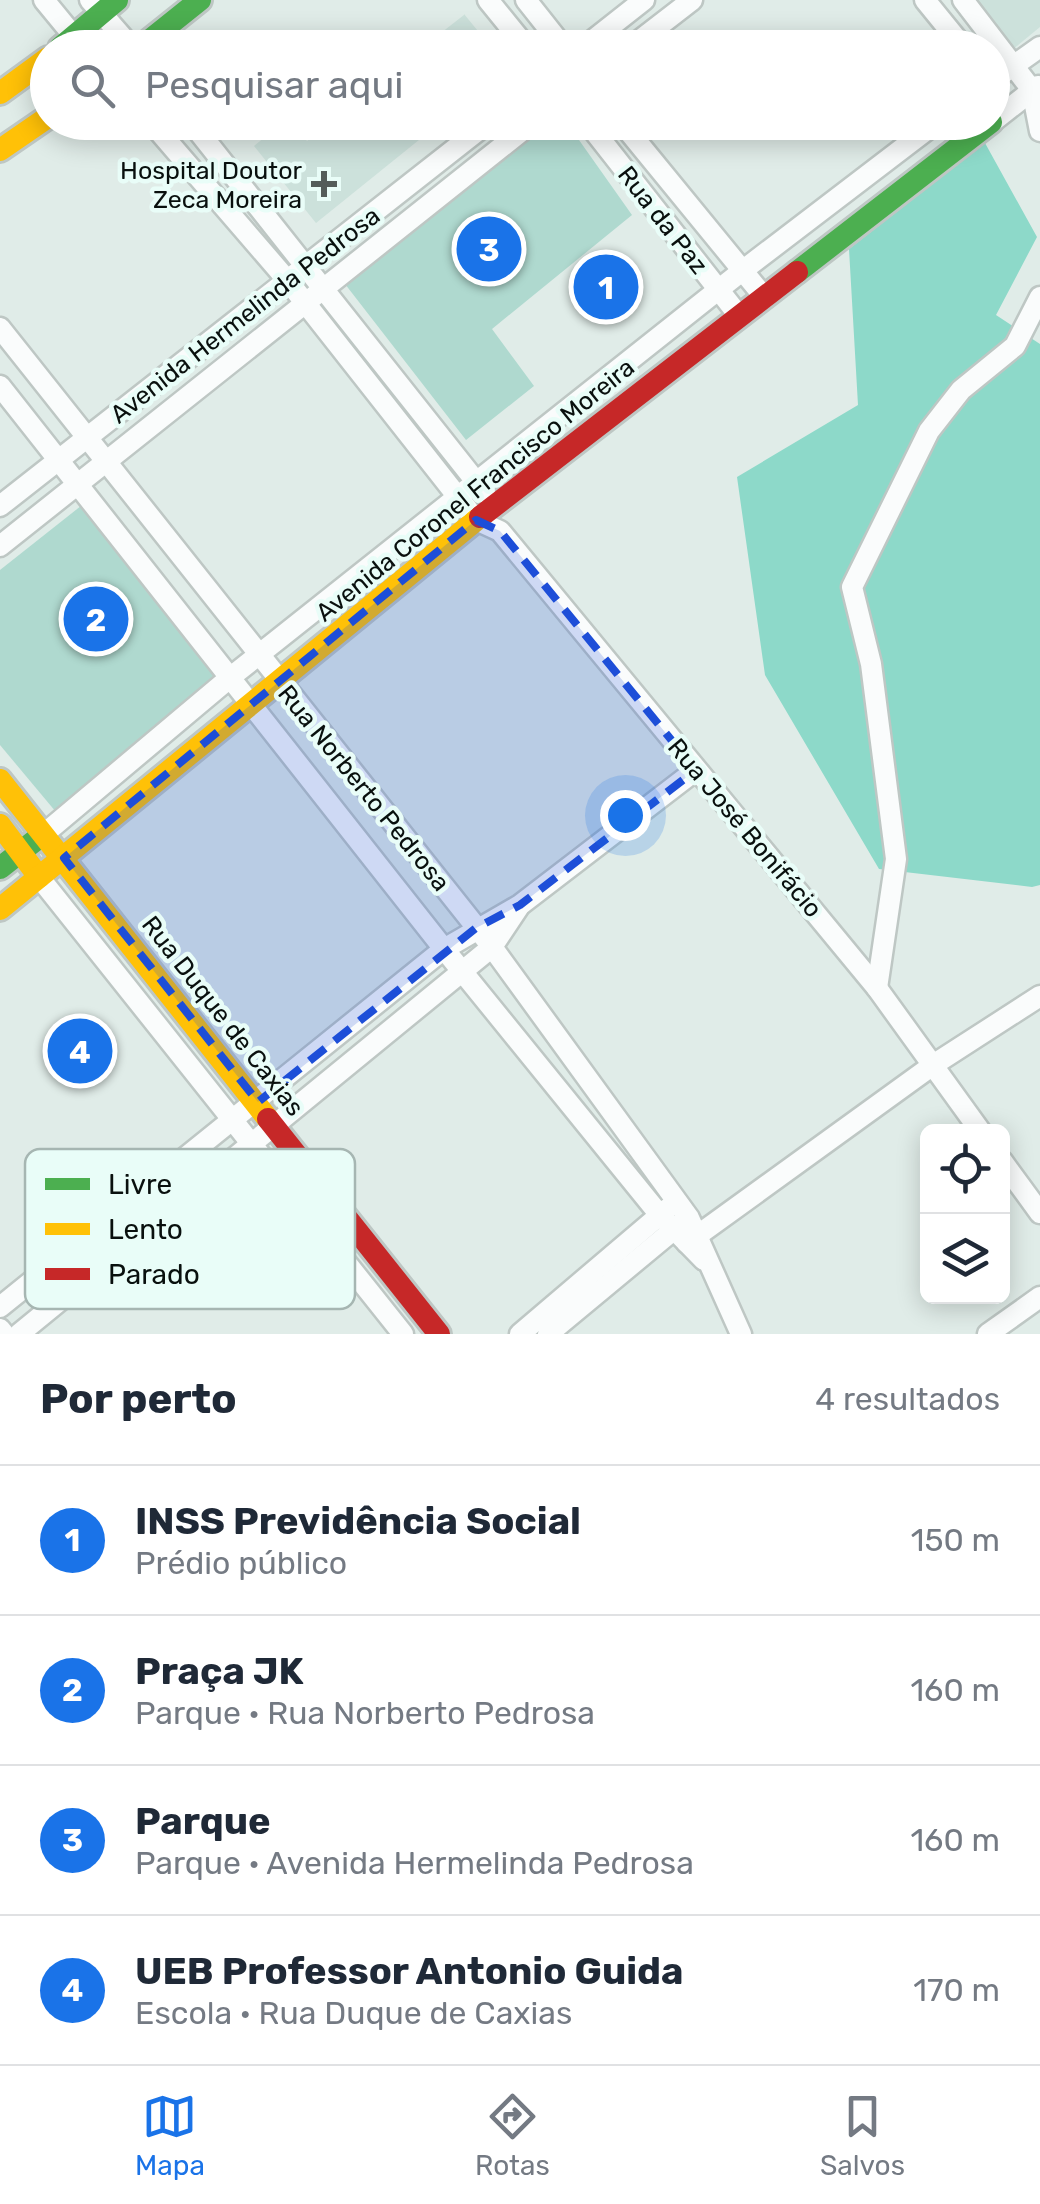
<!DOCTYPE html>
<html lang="pt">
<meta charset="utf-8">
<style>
body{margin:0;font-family:Rubik,sans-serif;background:#f6f6f7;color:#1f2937}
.controls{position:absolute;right:30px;bottom:30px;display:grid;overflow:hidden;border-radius:15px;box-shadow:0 5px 25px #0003}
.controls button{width:90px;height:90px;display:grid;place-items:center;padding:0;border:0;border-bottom:2px solid #e0e1e3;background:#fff;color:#1f2937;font:50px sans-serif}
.you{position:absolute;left:625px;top:815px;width:35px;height:35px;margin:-25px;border:8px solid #fff;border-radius:50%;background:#1a73e8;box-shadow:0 0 0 15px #1a73e833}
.badge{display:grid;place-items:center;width:65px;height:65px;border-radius:50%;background:#1a73e8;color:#fff;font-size:32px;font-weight:700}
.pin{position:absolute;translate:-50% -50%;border:5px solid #fff;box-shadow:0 2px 10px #0006}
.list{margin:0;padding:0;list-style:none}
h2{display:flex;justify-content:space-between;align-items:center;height:130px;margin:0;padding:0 40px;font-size:42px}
h2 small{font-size:32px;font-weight:400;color:#747a83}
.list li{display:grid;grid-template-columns:65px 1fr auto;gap:30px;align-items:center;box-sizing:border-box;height:150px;padding:0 40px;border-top:2px solid #e0e1e3}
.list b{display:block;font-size:38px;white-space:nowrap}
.list p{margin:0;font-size:32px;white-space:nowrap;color:#747a83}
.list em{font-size:32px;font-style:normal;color:#747a83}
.icon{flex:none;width:55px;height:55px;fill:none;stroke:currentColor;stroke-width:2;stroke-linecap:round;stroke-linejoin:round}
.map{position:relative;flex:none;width:1040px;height:1334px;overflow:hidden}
.search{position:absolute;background:#fff;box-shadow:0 5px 25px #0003;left:30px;right:30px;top:30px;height:110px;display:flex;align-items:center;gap:25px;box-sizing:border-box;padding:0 35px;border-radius:55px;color:#747a83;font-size:38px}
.sheet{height:730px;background:#fff}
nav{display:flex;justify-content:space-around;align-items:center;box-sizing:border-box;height:140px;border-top:2px solid #e0e1e3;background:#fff;font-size:28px;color:#747a83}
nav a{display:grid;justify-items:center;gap:5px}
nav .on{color:#1a73e8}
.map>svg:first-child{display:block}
.built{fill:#cce1db}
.green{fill:#afd9cf}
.forest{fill:#8dd9c9}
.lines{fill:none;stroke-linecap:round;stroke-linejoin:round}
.street-casing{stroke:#bec7c4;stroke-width:25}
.fast-casing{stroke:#bec7c4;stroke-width:28}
.slow-casing{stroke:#bec7c4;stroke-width:28}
.jam-casing{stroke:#bec7c4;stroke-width:28}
.street{stroke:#fafcfc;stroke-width:20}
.fast{stroke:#4caf50;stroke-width:22}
.slow{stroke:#ffc107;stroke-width:22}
.jam{stroke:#c62828;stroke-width:22}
.marked{fill:#1d4ed8;fill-opacity:0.2;stroke:#1d4ed8;stroke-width:8;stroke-dasharray:20 12;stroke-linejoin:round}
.poi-dot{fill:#545d5a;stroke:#e9fdf8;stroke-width:4}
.labels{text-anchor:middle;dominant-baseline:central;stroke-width:9;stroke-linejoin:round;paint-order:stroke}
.poi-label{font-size:25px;fill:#09100e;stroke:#e9fdf8;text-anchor:end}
.street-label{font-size:25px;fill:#09100e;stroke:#e9fdf8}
.key{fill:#e9fdf8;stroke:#a6b6b2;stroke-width:2.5}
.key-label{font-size:28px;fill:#09100e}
</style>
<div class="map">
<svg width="1040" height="1334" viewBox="0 0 1040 1334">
<rect width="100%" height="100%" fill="#e0ece8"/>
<g class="built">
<path d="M970,0H1040V27L1012,50Z"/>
<path d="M464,14L491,47H423L464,15Z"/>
<path d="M283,122L292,123L307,141L330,123H440L316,223L254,146Z"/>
</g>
<g class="green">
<path d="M549,123H567L632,215L492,329L534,386L466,440L345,284Z"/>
<path d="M91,498L234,668L56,812L0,745V570Z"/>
</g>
<path class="forest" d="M985,143L1037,237L996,315L1040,344V885L1032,887L879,869L765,675L737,477L858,405L849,249Z"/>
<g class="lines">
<g class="street-casing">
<g id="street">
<path d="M44,0L81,45"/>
<path d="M90,0L132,48"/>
<path d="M488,0L527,48"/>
<path d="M526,0L564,48"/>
<path d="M925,0L964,48"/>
<path d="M963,0L1032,90L1040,131"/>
<path d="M583,48L644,0"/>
<path d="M630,48L692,0"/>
<path d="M992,81L1040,47"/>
<path d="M151,122L288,281L476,520L500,531L877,988L981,1132"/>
<path d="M191,122L485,493"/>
<path d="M587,122L740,317"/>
<path d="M621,122L765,298"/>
<path d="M992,122L1038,86"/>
<path d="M0,328L492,947L689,1218L741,1334"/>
<path d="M0,386L444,949L659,1214L704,1260"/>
<path d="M0,506L489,122"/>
<path d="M0,546L533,122"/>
<path d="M44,834L232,676L742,271L937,122"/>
<path d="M39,877L403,1334"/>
<path d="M877,988L896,859L871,664L852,587L929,431L961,390L1015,346L1040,297"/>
<path d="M1002,1161L1040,1213"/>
<path d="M687,1243L933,1065L1040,996"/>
<path d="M0,1307L444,949L520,905L696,770"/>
<path d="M0,1329L4,1334"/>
<path d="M19,1334L492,947L518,908"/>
<path d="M520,1334L667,1209"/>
<path d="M548,1334L683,1222"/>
<path d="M988,1334L1040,1297"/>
</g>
</g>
<g class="fast-casing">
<g id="fast">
<path d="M60,48L117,0"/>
<path d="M140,48L200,0"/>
<path d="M797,272L991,122"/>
<path d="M0,868L37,839"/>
</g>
</g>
<g class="slow-casing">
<g id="slow">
<path d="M0,93L48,58"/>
<path d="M0,150L48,117"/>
<path d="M0,780L268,1119"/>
<path d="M0,825L39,877"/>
<path d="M0,909L480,517"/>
</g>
</g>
<g class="jam-casing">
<g id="jam">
<path d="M480,517L797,272"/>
<path d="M268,1119L439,1334"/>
</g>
</g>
<use href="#street" class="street"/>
<use href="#fast" class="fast"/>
<use href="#slow" class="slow"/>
<use href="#jam" class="jam"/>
</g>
<path class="marked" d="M476,520L500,531L696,770L520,905L476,928L258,1102L64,858Z"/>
<path class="poi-dot" d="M319 169h10v10h10v10h-10v10h-10v-10h-10v-10h10z"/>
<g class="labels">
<g class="poi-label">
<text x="302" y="170">Hospital Doutor<tspan x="302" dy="29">Zeca Moreira</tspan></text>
</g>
<g class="street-label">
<text transform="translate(663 220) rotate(52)">Rua da Paz</text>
<text transform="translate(245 315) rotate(-38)">Avenida Hermelinda Pedrosa</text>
<text transform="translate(475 490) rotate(-39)">Avenida Coronel Francisco Moreira</text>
<text transform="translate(364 788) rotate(51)">Rua Norberto Pedrosa</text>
<text transform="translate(745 828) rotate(50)">Rua José Bonifácio</text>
<text transform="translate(223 1016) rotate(52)">Rua Duque de Caxias</text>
</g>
</g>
<rect x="25" y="1149" width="330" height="160" rx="15" class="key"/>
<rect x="45" y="1178" width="45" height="12" fill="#4caf50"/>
<rect x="45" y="1223" width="45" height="12" fill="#ffc107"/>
<rect x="45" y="1268" width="45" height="12" fill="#c62828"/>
<g class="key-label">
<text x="108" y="1194">Livre</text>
<text x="108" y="1239">Lento</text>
<text x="108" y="1284">Parado</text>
</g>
</svg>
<div class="controls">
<button><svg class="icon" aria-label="locate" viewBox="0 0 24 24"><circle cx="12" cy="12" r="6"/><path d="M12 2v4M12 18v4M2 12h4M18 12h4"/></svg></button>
<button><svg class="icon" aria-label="layers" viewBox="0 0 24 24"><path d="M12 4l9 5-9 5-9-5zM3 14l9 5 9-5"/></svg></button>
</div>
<div class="you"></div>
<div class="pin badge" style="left:606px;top:287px">1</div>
<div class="pin badge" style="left:96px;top:619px">2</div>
<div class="pin badge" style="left:489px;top:249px">3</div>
<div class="pin badge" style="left:80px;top:1051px">4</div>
<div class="search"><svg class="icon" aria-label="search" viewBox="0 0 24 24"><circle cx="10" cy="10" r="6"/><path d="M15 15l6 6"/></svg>Pesquisar aqui</div>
</div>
<section class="sheet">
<h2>Por perto<small>4 resultados</small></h2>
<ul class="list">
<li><span class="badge">1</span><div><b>INSS Previdência Social</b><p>Prédio público</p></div><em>150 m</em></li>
<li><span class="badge">2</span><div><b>Praça JK</b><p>Parque · Rua Norberto Pedrosa</p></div><em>160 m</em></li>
<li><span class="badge">3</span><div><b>Parque</b><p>Parque · Avenida Hermelinda Pedrosa</p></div><em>160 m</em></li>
<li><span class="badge">4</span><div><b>UEB Professor Antonio Guida</b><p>Escola · Rua Duque de Caxias</p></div><em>170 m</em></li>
</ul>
</section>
<nav>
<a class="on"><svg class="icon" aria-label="map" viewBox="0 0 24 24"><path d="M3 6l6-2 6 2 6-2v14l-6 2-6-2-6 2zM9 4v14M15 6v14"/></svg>Mapa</a>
<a><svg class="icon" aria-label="directions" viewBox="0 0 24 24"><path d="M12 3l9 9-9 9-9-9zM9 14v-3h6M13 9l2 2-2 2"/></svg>Rotas</a>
<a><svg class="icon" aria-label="saved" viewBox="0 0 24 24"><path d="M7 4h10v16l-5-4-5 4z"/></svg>Salvos</a>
</nav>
